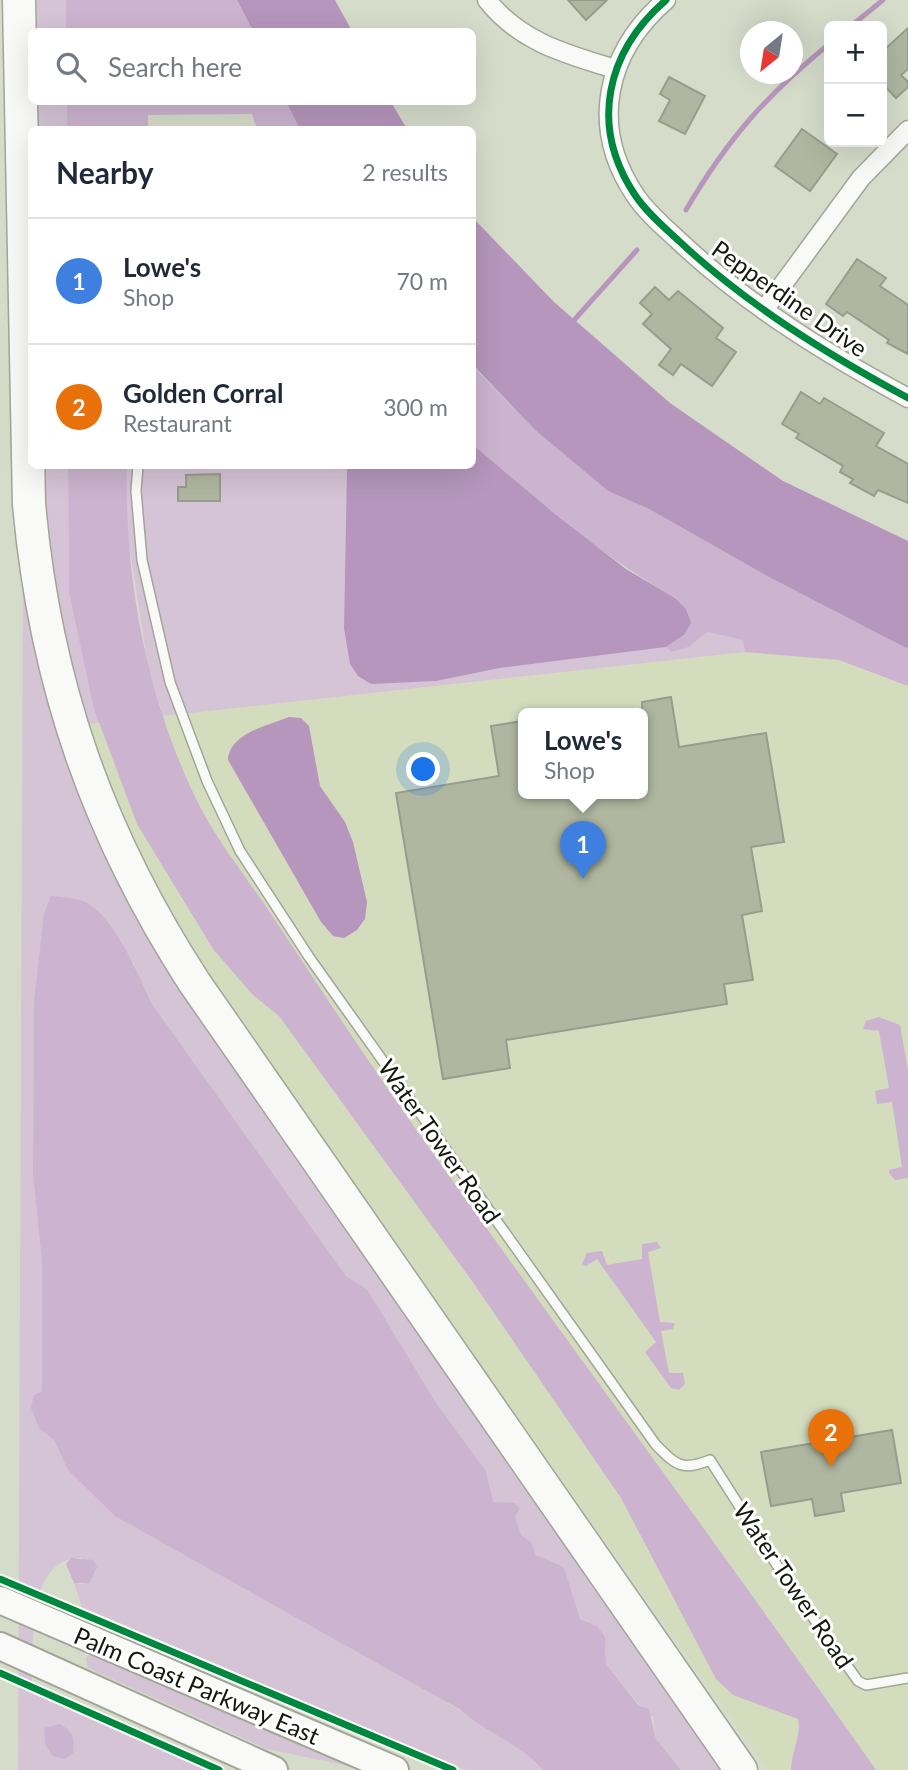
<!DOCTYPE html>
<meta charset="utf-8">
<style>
body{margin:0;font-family:Lato,sans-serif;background:#f2f2f3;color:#1f2937}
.controls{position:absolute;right:21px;top:21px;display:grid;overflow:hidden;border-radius:10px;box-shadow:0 7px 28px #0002}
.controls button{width:63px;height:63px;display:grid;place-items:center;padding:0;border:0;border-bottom:2px solid #e0e1e3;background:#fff;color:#1f2937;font:35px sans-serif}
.compass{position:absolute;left:740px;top:21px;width:63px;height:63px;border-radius:50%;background:#fff;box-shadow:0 7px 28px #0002;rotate:210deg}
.you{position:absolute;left:424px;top:770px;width:24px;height:24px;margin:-18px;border:5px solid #fff;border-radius:50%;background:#1a73e8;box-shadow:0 0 0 10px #1a73e833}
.badge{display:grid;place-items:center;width:46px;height:46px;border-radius:50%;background:#585d4e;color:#fff;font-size:23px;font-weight:700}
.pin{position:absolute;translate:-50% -58px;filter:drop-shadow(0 2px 4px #0008)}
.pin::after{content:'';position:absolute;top:37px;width:24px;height:21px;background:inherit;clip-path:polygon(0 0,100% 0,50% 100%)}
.popup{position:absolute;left:518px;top:708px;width:130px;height:91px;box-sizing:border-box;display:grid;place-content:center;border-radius:10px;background:#fff;filter:drop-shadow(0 2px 5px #0005);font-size:23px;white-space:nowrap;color:#747a83}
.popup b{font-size:26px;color:#1f2937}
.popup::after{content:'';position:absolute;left:50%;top:100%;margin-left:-14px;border:14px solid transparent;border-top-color:#fff}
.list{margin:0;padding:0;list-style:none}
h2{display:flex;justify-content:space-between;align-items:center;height:91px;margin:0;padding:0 28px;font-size:30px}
h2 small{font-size:23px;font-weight:400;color:#747a83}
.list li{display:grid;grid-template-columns:46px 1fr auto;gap:21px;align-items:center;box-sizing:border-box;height:126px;padding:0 28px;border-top:2px solid #e0e1e3}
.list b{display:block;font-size:26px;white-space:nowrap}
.list p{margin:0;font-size:23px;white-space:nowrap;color:#747a83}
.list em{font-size:23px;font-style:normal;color:#747a83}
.icon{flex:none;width:38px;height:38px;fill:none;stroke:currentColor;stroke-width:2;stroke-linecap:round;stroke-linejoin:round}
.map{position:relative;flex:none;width:908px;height:1770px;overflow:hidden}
.search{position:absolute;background:#fff;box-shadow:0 7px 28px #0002;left:28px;top:28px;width:448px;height:77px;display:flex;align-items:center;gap:18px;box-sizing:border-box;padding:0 24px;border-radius:10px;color:#747a83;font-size:26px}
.panel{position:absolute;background:#fff;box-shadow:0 7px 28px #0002;left:28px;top:126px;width:448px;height:343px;border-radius:10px}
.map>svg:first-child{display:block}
.built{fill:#d3ddbe;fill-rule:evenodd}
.green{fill:#d5c3d6}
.forest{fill:#ccb3cf}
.water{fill:#b696bc}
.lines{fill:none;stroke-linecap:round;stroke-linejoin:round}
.stream{stroke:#b696bc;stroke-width:5}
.building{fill:#b0b7a0;stroke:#989c8e;stroke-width:2}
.service-casing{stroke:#a1a697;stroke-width:12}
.minor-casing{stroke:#a1a697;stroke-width:21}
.primary-casing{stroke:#a1a697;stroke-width:30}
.motorway-casing{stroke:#a1a697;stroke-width:35}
.service{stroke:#f9faf7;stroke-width:9}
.minor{stroke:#f9faf7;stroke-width:18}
.primary{stroke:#f9faf7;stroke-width:26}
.motorway{stroke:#f9faf7;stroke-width:32}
.cycleway-casing{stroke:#fff;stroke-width:11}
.cycleway{stroke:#00873e;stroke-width:7}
.labels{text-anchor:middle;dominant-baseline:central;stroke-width:6;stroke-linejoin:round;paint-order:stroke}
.street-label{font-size:24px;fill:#14180c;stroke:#fff}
</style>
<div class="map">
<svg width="908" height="1770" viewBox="0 0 908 1770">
<rect width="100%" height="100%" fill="#d6dcca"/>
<path class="built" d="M780,583L908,649V1770H768L256,1051L141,868L84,724L745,652ZM524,713H642V793H524Z"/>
<g class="green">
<rect x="37" y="0" width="29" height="31"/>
<path d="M37,102H67V129L35,130Z"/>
<path d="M38,466H68L69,592L99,723L84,724L61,657Z"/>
<path d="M127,466H347L344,628L371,683L436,681L500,668L666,647L671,652L689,647L707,632L743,640L745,652L163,716L148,666L126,526Z"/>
<path d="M23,568L82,781L471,1401L591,1585L723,1770H681L656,1739L653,1717L640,1706L606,1664V1649L597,1626L580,1619L564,1567L536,1555L531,1542L521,1536L515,1516L493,1502L486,1471L436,1403L367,1289L346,1276L152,1004L133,962L34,1002L33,1174L42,1263V1391L34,1395L39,1428L54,1440L68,1470L459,1710C486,1734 519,1742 543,1770H466L82,1607L74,1583L84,1584L82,1558C25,1556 34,1649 32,1689L212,1770H18Z"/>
<path d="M90,1654L349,1766L267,1749L88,1668L86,1658Z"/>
</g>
<g class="forest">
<path d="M66,0H237L253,31H66Z"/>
<path d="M67,102H286L300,129H257L252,114L148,115V129H67Z"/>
<path d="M472,365L535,430L608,491L649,509L767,576L908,649V686L839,660L745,652L743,640L707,632L689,647L671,652L666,647L684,635L675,598C602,555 535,502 473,445Z"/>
<path d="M68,466H127C124,579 147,698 197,801C217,841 248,879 273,917C325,996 377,1075 432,1152C579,1358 730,1562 876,1770H791C791,1754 802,1734 798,1719L733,1695L716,1679L621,1498L472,1281L279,1016L252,994L213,949L137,824L94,709L69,592Z"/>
<path d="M51,896C61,897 73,898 83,901C112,912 140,977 152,1004L346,1276L367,1289L436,1403L486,1471L493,1502L514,1503L520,1508L515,1516L521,1535L531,1542L536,1555L564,1567L580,1619L597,1626L605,1637L606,1664L639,1706L649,1709L656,1739L681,1770H543C519,1742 486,1734 459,1709L115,1516L68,1470L54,1440L39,1428L31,1408L34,1395L42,1391V1263L33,1174L34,1002L44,914Z"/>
<path d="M879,1017L900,1025L908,1070V1178L895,1180L889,1173V1170L902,1167L892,1102L877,1104L875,1091L889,1088L879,1031L863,1029L866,1021Z"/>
<path d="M657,1242L661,1248L648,1252L660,1322L675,1323L673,1329L661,1331L669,1373H683L685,1384L679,1390L671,1388L645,1352L656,1342L597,1259L586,1266L582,1264L587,1253L602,1251L607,1265L642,1259V1244Z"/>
<path d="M71,1558L93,1560L97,1567L89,1583H74L66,1564Z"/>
<path d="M60,1724C73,1732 75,1738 73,1753L65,1759L53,1756L45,1744L44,1728Z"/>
</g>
<g class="water">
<path d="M237,0H335L352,31H253Z"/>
<path d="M286,102H391L407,129H300Z"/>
<path d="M473,218L554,302L670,403L783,481L908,541V649L767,576L649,509L608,491L535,430L473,365Z"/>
<path d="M473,445L556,515L626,569L675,598L686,609L691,623L684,635L666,647L500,668L436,681L371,684L358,676L350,664L344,628L347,466H472Z"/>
<path d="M289,717L301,718L309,726L320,786L345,822L353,842L367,902L365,919L357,930L344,938L333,936L321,922L228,760C230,733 267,726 289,717Z"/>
</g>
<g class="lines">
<g class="stream">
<path d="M851,26L883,0"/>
<path d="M686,210C728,138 766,96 829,44"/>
<path d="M575,319L637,250"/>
</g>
</g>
<g class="building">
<path d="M568,0H607L586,20Z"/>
<path d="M908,28V69L901,75L908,82V87L896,98L882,83V52Z"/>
<path d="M669,77L705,96L685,134L659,121L670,100L660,94Z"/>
<path d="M802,129L837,154L810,191L775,166Z"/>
<path d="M857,259L886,278L880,286L908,305V354L887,343L889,340L847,312L843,316L826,304Z"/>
<path d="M655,287L669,300L678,291L723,328L716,338L736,352L712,386L681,364L673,375L659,365L671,349L643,324L652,314L640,303Z"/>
<path d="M801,392L820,404L824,398L884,433L876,446L908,464V503L878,490L874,496L850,483L853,479L840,472L843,466L796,438L799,434L782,424Z"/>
<path d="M220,474V501H178V487H186V475Z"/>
<path d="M671,697L679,747L766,733L784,842L751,847L762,911L742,915L753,980L724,984L727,1004L506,1040L510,1068L443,1079L396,793L499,776L491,726L523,721V793H642V702Z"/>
<path d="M892,1430L901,1483L841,1493L844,1511L815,1516L812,1499L771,1506L761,1452Z"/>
</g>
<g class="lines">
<g class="service-casing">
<path id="service" d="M138,466L136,491L142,560L170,682L207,781L240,851L309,957L656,1445C677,1466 682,1471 710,1460L787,1581L858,1681L866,1685L908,1678"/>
</g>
<g class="minor-casing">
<g id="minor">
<path d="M487,0C520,42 566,54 615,69"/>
<path d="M666,0C606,52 589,126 635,195C647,213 664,227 679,241C747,305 827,354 908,398"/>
<path d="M764,310L861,178L908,130"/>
</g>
</g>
<g class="primary-casing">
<g id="primary">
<path d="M0,1600L395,1770"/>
<path d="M0,1646L274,1770"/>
</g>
</g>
<g class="motorway-casing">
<path id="motorway" d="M19,0L29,504C45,682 97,832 194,982L741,1770"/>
</g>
<use href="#service" class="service"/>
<use href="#minor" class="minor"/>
<use href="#primary" class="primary"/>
<use href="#motorway" class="motorway"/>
<g class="cycleway-casing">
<g id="cycleway">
<path d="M666,0C606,52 589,126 635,195C647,213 664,227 679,241C747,305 827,354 908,398"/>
<path d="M0,1579L453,1770"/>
<path d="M0,1673L219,1770"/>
</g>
</g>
<use href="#cycleway" class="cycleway"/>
</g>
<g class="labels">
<g class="street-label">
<text transform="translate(790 298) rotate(35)">Pepperdine Drive</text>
<text transform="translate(440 1141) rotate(55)">Water Tower Road</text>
<text transform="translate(794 1585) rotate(56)">Water Tower Road</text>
<text transform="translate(197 1685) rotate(23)">Palm Coast Parkway East</text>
</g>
</g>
</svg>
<div class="controls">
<button>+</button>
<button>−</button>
</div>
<svg class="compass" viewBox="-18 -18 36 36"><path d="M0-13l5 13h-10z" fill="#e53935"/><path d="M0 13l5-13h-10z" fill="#747a83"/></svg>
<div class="you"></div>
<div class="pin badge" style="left:583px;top:879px;background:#3f7fe0">1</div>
<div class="popup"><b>Lowe's</b>Shop</div>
<div class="pin badge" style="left:831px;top:1467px;background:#e8710a">2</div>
<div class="search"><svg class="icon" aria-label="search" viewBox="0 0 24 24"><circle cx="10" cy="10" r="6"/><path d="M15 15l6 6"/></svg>Search here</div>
<section class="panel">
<h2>Nearby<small>2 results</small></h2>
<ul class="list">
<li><span class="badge" style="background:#3f7fe0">1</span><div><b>Lowe's</b><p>Shop</p></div><em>70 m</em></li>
<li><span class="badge" style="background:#e8710a">2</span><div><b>Golden Corral</b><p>Restaurant</p></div><em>300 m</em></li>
</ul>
</section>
</div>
